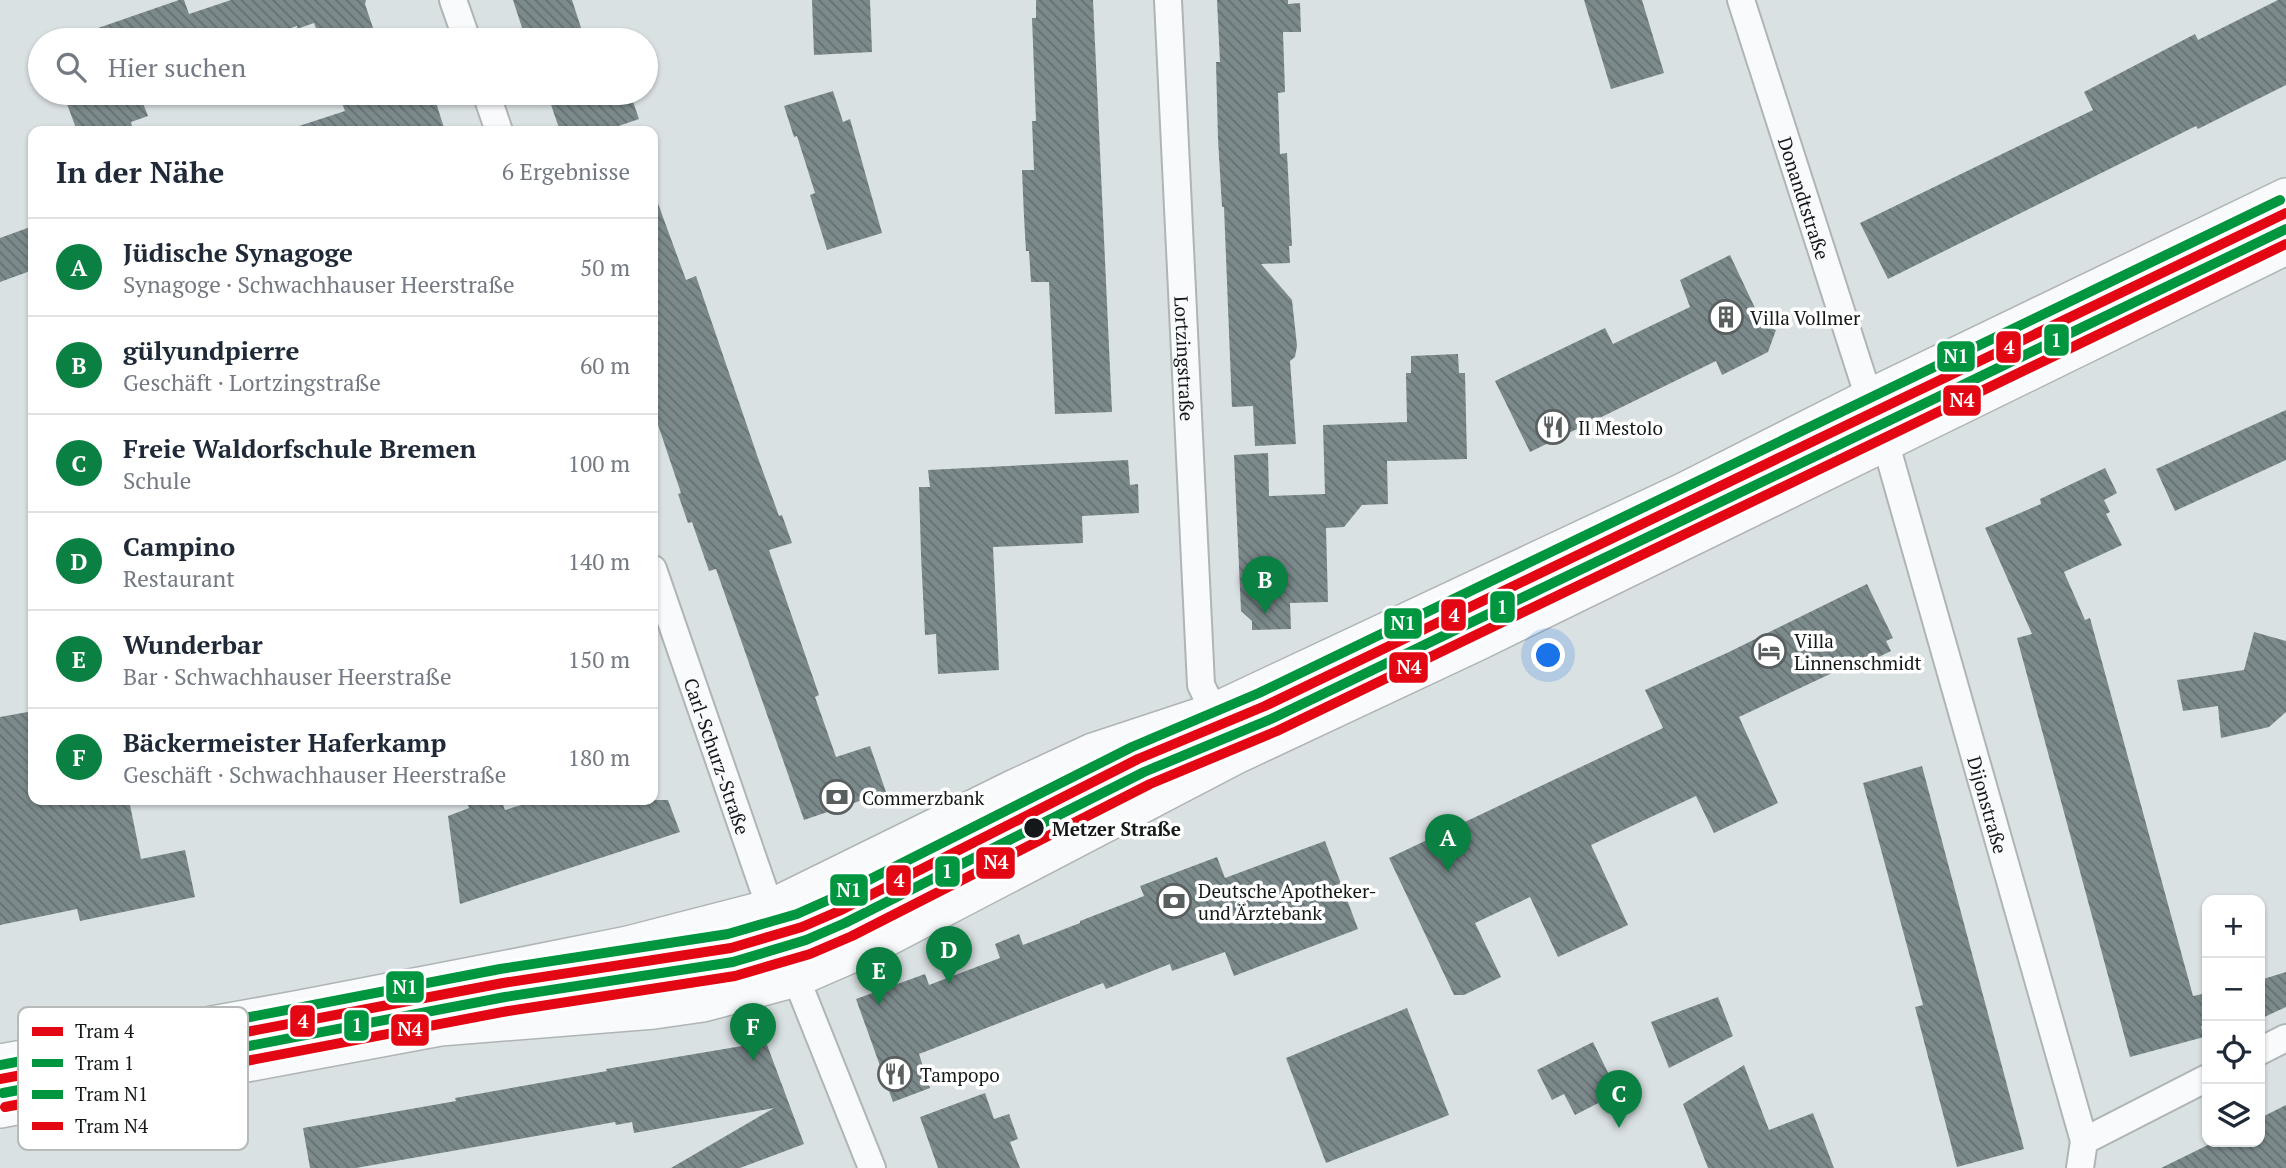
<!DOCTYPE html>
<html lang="de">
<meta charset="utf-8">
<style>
body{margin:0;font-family:"PT Serif",serif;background:#f2f2f3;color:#1f2937}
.controls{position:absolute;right:21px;bottom:21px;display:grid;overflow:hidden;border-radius:14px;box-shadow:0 2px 5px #0004}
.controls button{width:63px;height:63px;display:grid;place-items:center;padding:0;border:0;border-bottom:2px solid #e0e1e3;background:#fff;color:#1f2937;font:35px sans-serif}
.you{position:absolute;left:1549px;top:656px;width:24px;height:24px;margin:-18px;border:5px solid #fff;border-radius:50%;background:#1a73e8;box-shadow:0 0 0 10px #1a73e833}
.badge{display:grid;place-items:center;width:46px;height:46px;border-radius:50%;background:#0b8043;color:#fff;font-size:23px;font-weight:700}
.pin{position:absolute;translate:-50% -58px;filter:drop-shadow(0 2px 4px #0008)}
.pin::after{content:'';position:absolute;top:37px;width:24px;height:21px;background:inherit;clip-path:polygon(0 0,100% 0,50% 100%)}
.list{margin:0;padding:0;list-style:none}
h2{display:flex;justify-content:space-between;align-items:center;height:91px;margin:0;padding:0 28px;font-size:30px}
h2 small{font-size:23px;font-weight:400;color:#747a83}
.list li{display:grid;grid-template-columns:46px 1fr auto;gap:21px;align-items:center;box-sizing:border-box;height:98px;padding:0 28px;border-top:2px solid #e0e1e3}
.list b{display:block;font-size:26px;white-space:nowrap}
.list p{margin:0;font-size:23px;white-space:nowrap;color:#747a83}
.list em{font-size:23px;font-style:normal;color:#747a83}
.icon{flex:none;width:38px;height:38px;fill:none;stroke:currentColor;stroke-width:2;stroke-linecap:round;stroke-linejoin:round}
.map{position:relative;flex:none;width:2286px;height:1168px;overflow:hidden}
.search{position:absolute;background:#fff;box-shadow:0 2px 5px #0004;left:28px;top:28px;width:630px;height:77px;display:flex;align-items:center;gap:18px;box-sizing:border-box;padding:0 24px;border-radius:38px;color:#747a83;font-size:26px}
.panel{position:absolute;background:#fff;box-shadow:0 2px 5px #0004;left:28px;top:126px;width:630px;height:679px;border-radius:14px}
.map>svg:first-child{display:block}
.building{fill:url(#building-back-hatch)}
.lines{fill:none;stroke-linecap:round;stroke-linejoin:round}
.street-casing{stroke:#afb4b5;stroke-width:30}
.secondary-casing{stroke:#afb4b5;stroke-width:40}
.street{stroke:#f9fafb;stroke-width:26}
.secondary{stroke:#f9fafb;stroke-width:37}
.tram-1-casing{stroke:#fff;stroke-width:16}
.tram-2-casing{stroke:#fff;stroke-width:16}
.tram-3-casing{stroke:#fff;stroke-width:16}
.tram-4-casing{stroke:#fff;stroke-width:16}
.tram-1{stroke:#e30613;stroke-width:10}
.tram-2{stroke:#009640;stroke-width:10}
.tram-3{stroke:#009640;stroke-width:10}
.tram-4{stroke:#e30613;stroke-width:10}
.stop-dot{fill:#141819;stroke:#fff;stroke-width:2.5}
.labels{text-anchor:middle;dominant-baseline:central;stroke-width:7;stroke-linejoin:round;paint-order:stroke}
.street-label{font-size:19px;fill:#141819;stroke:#fff}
.poi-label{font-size:19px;fill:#141819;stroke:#fff;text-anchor:start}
.stop-label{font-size:19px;font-weight:bold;fill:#141819;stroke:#fff;text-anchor:start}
.key{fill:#fff;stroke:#b8baba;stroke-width:2}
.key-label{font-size:19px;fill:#141819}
.line-badge{stroke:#fff;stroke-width:2.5}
.badge-label{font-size:19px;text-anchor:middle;font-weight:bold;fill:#fff}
</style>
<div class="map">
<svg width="2286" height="1168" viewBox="0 0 2286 1168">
<defs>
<pattern id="building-back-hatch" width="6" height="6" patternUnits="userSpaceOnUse" patternTransform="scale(1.75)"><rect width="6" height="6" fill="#7c8a8c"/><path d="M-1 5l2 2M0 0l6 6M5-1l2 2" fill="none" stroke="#647072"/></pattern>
</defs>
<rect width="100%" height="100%" fill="#dae1e2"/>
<g class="building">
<path d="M179,0H184L189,14L231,0H366L365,4L377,40H320L314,23L297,29V26L255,40H76L75,36Z"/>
<path d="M513,0H572L585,40H526Z"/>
<path d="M812,0H870L872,52L814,55Z"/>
<path d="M1036,0H1093L1112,412L1055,414L1049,282H1031L1029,251H1026L1024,217L1022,170H1034L1032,121H1036L1032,18H1036Z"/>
<path d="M1217,0H1288V4L1300,3L1301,32H1283L1285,92L1278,93L1280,154L1287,153L1292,246H1289L1290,263L1261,264L1292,300L1297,346L1295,357L1290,361L1296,444L1255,446L1253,406L1232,407L1224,207H1222L1218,139L1216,62H1220Z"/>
<path d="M1584,0H1642L1664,73L1611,89Z"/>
<path d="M2278,0H2286V85L2198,129L2196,126L1888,279L1860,223L2093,110L2084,92L2195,34L2198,40Z"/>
<path d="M833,91L843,122L850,119L882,233L827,250L810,195L815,193L797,136L794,137L784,106Z"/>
<path d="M63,93H139L148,116L131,122L132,126L116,131H77Z"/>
<path d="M338,93H433L445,131H299V126L345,111Z"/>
<path d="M547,93H630L639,119L604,131H560Z"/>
<path d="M653,198H656L686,280L696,276L758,458L779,516L782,515L792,543L769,550L819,695L815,697L836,757L870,746L886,792L804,820L716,569L709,571L692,522L688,523L678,494L681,493L653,410Z"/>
<path d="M33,226V270L0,282V238Z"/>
<path d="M1730,255L1763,325L1776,330L1768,352L1722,375L1716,361L1530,452L1495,381L1605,328L1613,344L1690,307L1680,280Z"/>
<path d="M1458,354L1459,373H1465L1467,459L1387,461L1388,504L1362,505L1344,527L1326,528L1328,602L1290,603L1291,629L1252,630V621L1241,611L1234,455L1268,453L1269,496L1325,494L1323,425L1407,422L1406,373H1411V356Z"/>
<path d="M2286,410V460L2175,511L2156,469Z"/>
<path d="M1128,460L1130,485L1138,484L1139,513L1082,516L1083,543L993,547L999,670L938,674L936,634L925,635L921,555L919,487H930L928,470Z"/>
<path d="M2105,468L2117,493L2104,500L2110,512L2106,514L2122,545L2064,572L2085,620L2090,618L2193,996L2207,993V1024L2201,1026L2204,1037L2130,1057L2017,638L2032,634L1985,528L2041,504L2040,499Z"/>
<path d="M1867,584L1893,638L1886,641L1891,651L1850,671L1847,666L1739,717L1778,803L1714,833L1696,796L1591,845L1628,925L1558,957L1530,897L1475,923L1501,977L1464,995H1454L1389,858L1663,728L1645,690L1729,652Z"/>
<path d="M2254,632L2286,641V712L2269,727L2221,738L2218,706L2183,711L2177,680L2244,670Z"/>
<path d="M33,711V800H129L141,859L185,850L195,897L80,921L77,909L0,925V717Z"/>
<path d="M1922,766L2024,1149L1957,1167L1915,1007L1923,1005L1863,783Z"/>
<path d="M466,800H501L505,810L538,800H668L680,832L460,904L448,816L469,808Z"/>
<path d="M1325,841L1358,929L1234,976L1225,952L1172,971L1170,964L1106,989L1103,983L919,1054L930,1088L893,1102L856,999L925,974L929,985L1000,958L995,944L1019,934L1023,945L1080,923V921L1144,896L1140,886L1217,857L1225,878Z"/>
<path d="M2286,972V1007L2260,1019V980Z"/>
<path d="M1718,997L1733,1036L1669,1068L1651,1022Z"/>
<path d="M1407,1008L1449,1115L1326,1163L1286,1058Z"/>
<path d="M766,1042L804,1144L740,1168H671L774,1108L634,1133L632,1122L616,1125L615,1122L356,1168H310L303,1128L456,1101L455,1098L607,1071L606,1069Z"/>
<path d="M1593,1042L1618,1093L1575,1115L1564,1094L1552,1100L1537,1070Z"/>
<path d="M1744,1065L1769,1130L1813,1113L1834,1168H1708L1683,1104Z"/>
<path d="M985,1093L994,1119L1009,1114L1018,1139L1010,1142L1020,1168H938L920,1117Z"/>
<path d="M2286,1105V1168H2161L2214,1142H2260V1118Z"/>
</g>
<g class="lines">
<g class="street-casing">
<g id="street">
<path d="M453,0L467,40"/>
<path id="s1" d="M1168,0L1201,685L1214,712"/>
<path id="s2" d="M1741,0L1869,398"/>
<path d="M486,93L499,131"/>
<path id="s3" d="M1885,441L2084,1141L2080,1168"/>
<path id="s4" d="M653,569L784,948L872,1168"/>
<path d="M2260,1051L2286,1038"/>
<path d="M2084,1141L2207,1078"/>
</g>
</g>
<g class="secondary-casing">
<g id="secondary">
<path d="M0,1063L301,1009L508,969L628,945L771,908L1011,790L1093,752L1214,712L1685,491L1869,398L2286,197"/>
<path d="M0,1109L440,1027L654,1010L703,1003L796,978L872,945L1234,756L1477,642L2286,246"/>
</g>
</g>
<use href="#street" class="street"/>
<use href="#secondary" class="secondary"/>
<g class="tram-1-casing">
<path id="tram-1" d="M0,1079L503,983L731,948L802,927L839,911L1138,759L1265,706L2286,213"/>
</g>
<g class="tram-2-casing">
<path id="tram-2" d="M3,1093L505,997L733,962L806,940L845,923L1144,772L1271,719L2286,229"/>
</g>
<g class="tram-3-casing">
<path id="tram-3" d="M0,1065L500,969L728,934L797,914L833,898L1132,747L1259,693L2280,200"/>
</g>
<g class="tram-4-casing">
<path id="tram-4" d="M5,1107L508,1011L735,976L810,954L852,936L1150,784L1277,731L2286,244"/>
</g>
<use href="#tram-1" class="tram-1"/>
<use href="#tram-2" class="tram-2"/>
<use href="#tram-3" class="tram-3"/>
<use href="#tram-4" class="tram-4"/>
</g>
<defs>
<g id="building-ring" transform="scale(1.75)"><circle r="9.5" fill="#fff" stroke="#595e5f" stroke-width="1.5"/><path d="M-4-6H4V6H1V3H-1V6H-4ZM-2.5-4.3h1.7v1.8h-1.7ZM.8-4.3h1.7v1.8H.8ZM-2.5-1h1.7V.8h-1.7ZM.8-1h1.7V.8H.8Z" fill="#595e5f"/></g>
<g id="restaurant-ring" transform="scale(1.75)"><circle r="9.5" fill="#fff" stroke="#595e5f" stroke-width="1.5"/><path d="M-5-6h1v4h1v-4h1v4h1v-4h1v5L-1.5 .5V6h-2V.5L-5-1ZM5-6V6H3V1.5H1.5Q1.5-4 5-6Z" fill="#595e5f"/></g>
<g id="hotel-ring" transform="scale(1.75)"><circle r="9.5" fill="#fff" stroke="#595e5f" stroke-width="1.5"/><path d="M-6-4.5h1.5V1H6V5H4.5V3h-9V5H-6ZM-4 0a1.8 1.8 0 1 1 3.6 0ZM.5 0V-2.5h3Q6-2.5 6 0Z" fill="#595e5f"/></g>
<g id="bank-ring" transform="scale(1.75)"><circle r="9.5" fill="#fff" stroke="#595e5f" stroke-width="1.5"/><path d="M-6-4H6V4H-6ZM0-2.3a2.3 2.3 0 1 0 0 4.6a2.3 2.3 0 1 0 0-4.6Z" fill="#595e5f"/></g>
</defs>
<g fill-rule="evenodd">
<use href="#building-ring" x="1726" y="317"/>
<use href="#restaurant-ring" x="1553" y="427"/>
<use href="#hotel-ring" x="1769" y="651"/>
<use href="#bank-ring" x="837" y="797"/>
<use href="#bank-ring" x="1174" y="901"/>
<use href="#restaurant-ring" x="895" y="1074"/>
</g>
<circle class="stop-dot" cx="1034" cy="828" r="11"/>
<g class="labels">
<g class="street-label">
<text stroke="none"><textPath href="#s2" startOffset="208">Donandtstraße</textPath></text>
<text stroke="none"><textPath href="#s1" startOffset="359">Lortzingstraße</textPath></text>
<text stroke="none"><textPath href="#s4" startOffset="198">Carl-Schurz-Straße</textPath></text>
<text stroke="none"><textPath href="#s3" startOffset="378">Dijonstraße</textPath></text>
</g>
<g class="poi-label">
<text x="1750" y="317">Villa Vollmer</text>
<text x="1578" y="427">Il Mestolo</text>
<text x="1794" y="640">Villa<tspan x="1794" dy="22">Linnenschmidt</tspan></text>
<text x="862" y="797">Commerzbank</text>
<text x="1198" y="890">Deutsche Apotheker-<tspan x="1198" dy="22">und Ärztebank</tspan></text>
<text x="920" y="1074">Tampopo</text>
</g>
<g class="stop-label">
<text x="1052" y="828">Metzer Straße</text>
</g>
</g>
<rect x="18" y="1007" width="230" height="143" rx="10" class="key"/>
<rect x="32" y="1027" width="31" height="9" fill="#e30613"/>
<rect x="32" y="1059" width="31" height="8" fill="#009640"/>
<rect x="32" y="1090" width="31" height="9" fill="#009640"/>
<rect x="32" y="1122" width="31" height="8" fill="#e30613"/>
<g class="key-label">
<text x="75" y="1038">Tram 4</text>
<text x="75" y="1070">Tram 1</text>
<text x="75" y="1101">Tram N1</text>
<text x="75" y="1133">Tram N4</text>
</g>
<g class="line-badge">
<rect x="2043" y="323" width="27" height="34" rx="7" fill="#009640"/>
<rect x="1995" y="330" width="27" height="34" rx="7" fill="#e30613"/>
<rect x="1936" y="340" width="40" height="33" rx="7" fill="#009640"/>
<rect x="1942" y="384" width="40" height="33" rx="7" fill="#e30613"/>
<rect x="1489" y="590" width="27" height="34" rx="7" fill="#009640"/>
<rect x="1440" y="598" width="27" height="34" rx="7" fill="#e30613"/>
<rect x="1383" y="607" width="40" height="33" rx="7" fill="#009640"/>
<rect x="1388" y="651" width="41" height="33" rx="7" fill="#e30613"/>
<rect x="975" y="846" width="41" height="34" rx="7" fill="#e30613"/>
<rect x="934" y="855" width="27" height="33" rx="7" fill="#009640"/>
<rect x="885" y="864" width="27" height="33" rx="7" fill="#e30613"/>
<rect x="829" y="873" width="40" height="34" rx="7" fill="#009640"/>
<rect x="385" y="970" width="40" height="34" rx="7" fill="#009640"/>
<rect x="289" y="1004" width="27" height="34" rx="7" fill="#e30613"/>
<rect x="343" y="1009" width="27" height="33" rx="7" fill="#009640"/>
<rect x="390" y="1013" width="40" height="34" rx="7" fill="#e30613"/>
</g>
<g class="badge-label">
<text x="2056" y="347">1</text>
<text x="2009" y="354">4</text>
<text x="1956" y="363">N1</text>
<text x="1962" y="407">N4</text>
<text x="1502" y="614">1</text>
<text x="1454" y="622">4</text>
<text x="1403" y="630">N1</text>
<text x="1409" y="674">N4</text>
<text x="996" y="869">N4</text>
<text x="947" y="878">1</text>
<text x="899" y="887">4</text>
<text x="849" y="897">N1</text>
<text x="405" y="994">N1</text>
<text x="303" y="1028">4</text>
<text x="357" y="1032">1</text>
<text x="410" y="1036">N4</text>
</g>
</svg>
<div class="controls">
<button>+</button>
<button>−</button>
<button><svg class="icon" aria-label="locate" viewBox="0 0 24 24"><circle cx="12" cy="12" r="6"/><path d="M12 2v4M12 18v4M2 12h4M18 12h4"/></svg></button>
<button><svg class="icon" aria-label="layers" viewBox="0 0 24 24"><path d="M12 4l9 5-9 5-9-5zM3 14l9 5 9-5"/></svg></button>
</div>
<div class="you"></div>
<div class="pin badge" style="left:1448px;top:872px">A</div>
<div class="pin badge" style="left:1265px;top:614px">B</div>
<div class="pin badge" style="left:1619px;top:1128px">C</div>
<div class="pin badge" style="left:949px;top:984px">D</div>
<div class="pin badge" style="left:879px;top:1005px">E</div>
<div class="pin badge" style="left:753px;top:1061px">F</div>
<div class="search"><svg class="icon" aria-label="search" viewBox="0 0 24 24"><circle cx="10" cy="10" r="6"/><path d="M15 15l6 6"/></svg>Hier suchen</div>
<section class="panel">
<h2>In der Nähe<small>6 Ergebnisse</small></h2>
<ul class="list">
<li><span class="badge">A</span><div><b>Jüdische Synagoge</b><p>Synagoge · Schwachhauser Heerstraße</p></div><em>50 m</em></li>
<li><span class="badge">B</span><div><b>gülyundpierre</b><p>Geschäft · Lortzingstraße</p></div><em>60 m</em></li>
<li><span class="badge">C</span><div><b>Freie Waldorfschule Bremen</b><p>Schule</p></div><em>100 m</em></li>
<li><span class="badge">D</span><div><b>Campino</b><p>Restaurant</p></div><em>140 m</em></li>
<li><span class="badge">E</span><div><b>Wunderbar</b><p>Bar · Schwachhauser Heerstraße</p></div><em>150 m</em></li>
<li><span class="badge">F</span><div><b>Bäckermeister Haferkamp</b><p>Geschäft · Schwachhauser Heerstraße</p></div><em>180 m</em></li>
</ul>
</section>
</div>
